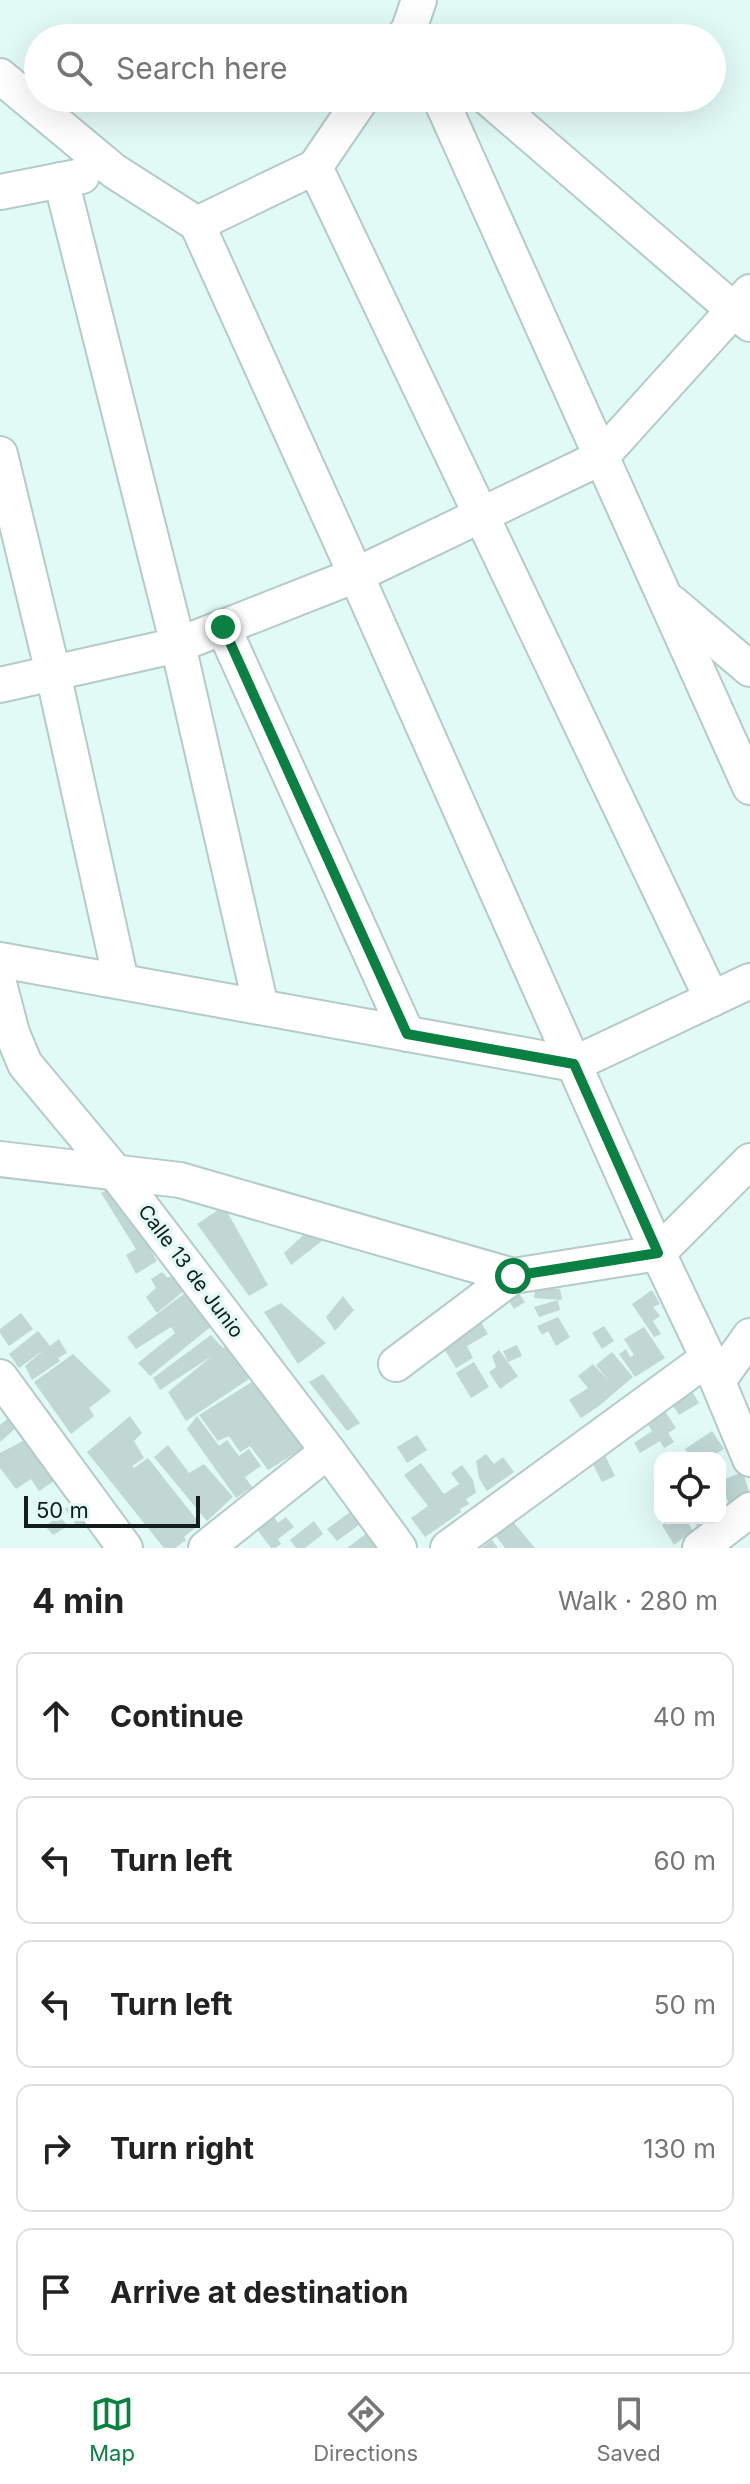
<!DOCTYPE html>
<meta charset="utf-8">
<style>
body{margin:0;font-family:Inter,sans-serif;background:#f6f6f6;color:#222}
.controls{position:absolute;right:24px;bottom:24px;display:grid;overflow:hidden;border-radius:16px;box-shadow:0 8px 32px #0002}
.controls button{width:72px;height:72px;display:grid;place-items:center;padding:0;border:0;border-bottom:2px solid #e0e0e0;background:#fff;color:#222;font:40px sans-serif}
.scale{position:absolute;left:24px;bottom:20px;width:176px;box-sizing:border-box;padding-left:8px;border:4px solid #141d1b;border-top:0;font-size:22px;line-height:28px;white-space:nowrap;color:#141d1b;-webkit-text-stroke:6px #e2faf6;paint-order:stroke}
.stop{position:absolute;width:24px;height:24px;margin:-18px;border:6px solid #0b8043;border-radius:50%;background:#fff}
.stop.end{background:#0b8043;border-color:#fff;box-shadow:0 2px 8px #0008}
.list{margin:0;padding:0;list-style:none}
h2{display:flex;justify-content:space-between;align-items:center;height:104px;margin:0;padding:0 32px;font-size:34px}
h2 small{font-size:26px;font-weight:400;color:#767676}
.list li{display:grid;grid-template-columns:52px 1fr auto;gap:24px;align-items:center;box-sizing:border-box;height:128px;margin:0 16px 16px;padding:0 16px;border:2px solid #e0e0e0;border-radius:16px}
.list b{display:block;font-size:30px;white-space:nowrap}
.list em{font-size:26px;font-style:normal;color:#767676}
.icon{flex:none;width:44px;height:44px;fill:none;stroke:currentColor;stroke-width:2;stroke-linecap:round;stroke-linejoin:round}
.map{position:relative;flex:none;width:750px;height:1548px;overflow:hidden}
.search{position:absolute;background:#fff;box-shadow:0 8px 32px #0002;left:24px;right:24px;top:24px;height:88px;display:flex;align-items:center;gap:20px;box-sizing:border-box;padding:0 28px;border-radius:44px;color:#767676;font-size:30px}
.sheet{height:824px;background:#fff}
nav{display:flex;justify-content:space-around;align-items:center;box-sizing:border-box;height:112px;border-top:2px solid #e0e0e0;background:#fff;font-size:22px;color:#767676}
nav a{display:grid;justify-items:center;gap:4px}
nav .on{color:#0b8043}
.map>svg:first-child{display:block}
.building{fill:#c0d7d3}
.lines{fill:none;stroke-linecap:round;stroke-linejoin:round}
.minor-casing{stroke:#b4cbc7;stroke-width:38}
.minor{stroke:#fff;stroke-width:34}
.route{stroke:#0b8043;stroke-width:10}
.labels{text-anchor:middle;dominant-baseline:central;stroke-width:7;stroke-linejoin:round;paint-order:stroke}
.street-label{font-size:20px;fill:#141d1b;stroke:#e2faf6}
</style>
<div class="map">
<svg width="750" height="1548" viewBox="0 0 750 1548">
<rect width="100%" height="100%" fill="#e2faf6"/>
<g class="building">
<path d="M113,1186L157,1261L136,1274L126,1255L136,1249L101,1193Z"/>
<path d="M224,1206L268,1285L249,1296L197,1224Z"/>
<path d="M313,1226L327,1237L291,1265L284,1253Z"/>
<path d="M162,1272L168,1278L172,1275L184,1291L157,1313L146,1297L156,1288L151,1279Z"/>
<path d="M198,1283L213,1325L150,1376L138,1363L175,1333L171,1327L136,1349L127,1337Z"/>
<path d="M514,1286L525,1302L514,1309L504,1293Z"/>
<path d="M536,1286L560,1289L562,1300L534,1298Z"/>
<path d="M652,1290L660,1304L653,1307L660,1316L653,1321L661,1334L654,1337L632,1304Z"/>
<path d="M343,1296L354,1310L335,1331L326,1317Z"/>
<path d="M558,1300L560,1310L539,1317L534,1307Z"/>
<path d="M281,1303L326,1343L298,1364L264,1312Z"/>
<path d="M21,1313L33,1329L9,1346L0,1333V1329Z"/>
<path d="M558,1317L570,1337L556,1346L548,1331L542,1335L537,1326Z"/>
<path d="M479,1319L488,1334L467,1346L473,1358L456,1368L440,1342Z"/>
<path d="M604,1326L614,1341L602,1349L592,1333Z"/>
<path d="M644,1327L665,1358L635,1377L619,1354L626,1349L630,1357L634,1355L624,1339Z"/>
<path d="M38,1331L50,1346L59,1339L67,1353L58,1358L60,1361L32,1380L25,1366L45,1349L19,1368L9,1354Z"/>
<path d="M211,1335L223,1348L237,1335L252,1377L186,1421L168,1392L212,1356L160,1390L153,1378Z"/>
<path d="M517,1345L522,1356L508,1362L503,1351Z"/>
<path d="M499,1350L518,1376L500,1389L489,1372L496,1367L492,1356Z"/>
<path d="M612,1352L633,1377L599,1406L581,1418L569,1400L588,1388L578,1376L593,1364L610,1382L596,1365Z"/>
<path d="M73,1354L111,1391L89,1408L94,1416L71,1434L34,1382Z"/>
<path d="M474,1362L489,1387L471,1398L456,1373Z"/>
<path d="M323,1374L360,1423L347,1431L309,1382Z"/>
<path d="M255,1380L307,1446L268,1470L250,1446L240,1452L229,1436L218,1441L199,1415Z"/>
<path d="M686,1381L699,1403L679,1415L665,1393Z"/>
<path d="M661,1405L676,1428L668,1433L674,1442L664,1448L660,1441L640,1453L634,1443L652,1431L643,1416Z"/>
<path d="M16,1412L23,1422L0,1442V1425Z"/>
<path d="M130,1416L142,1433L134,1441L144,1458L132,1466L134,1468L148,1458L200,1524L184,1537L186,1540L175,1548H164L87,1452Z"/>
<path d="M197,1416L219,1446L227,1440L239,1456L249,1449L261,1466L245,1477L252,1487L236,1498L187,1429Z"/>
<path d="M712,1431L724,1449L709,1458H691L685,1449Z"/>
<path d="M34,1435L62,1476L39,1491L31,1479L16,1489L0,1468V1453Z"/>
<path d="M417,1435L427,1450L407,1463L397,1447Z"/>
<path d="M168,1445L189,1473L204,1464L233,1497L207,1521L154,1457Z"/>
<path d="M486,1454L494,1464L503,1457L514,1472L487,1491L479,1478L476,1461Z"/>
<path d="M605,1455L615,1476L602,1482L592,1462Z"/>
<path d="M421,1463L444,1494L459,1484L451,1473L462,1465L473,1480L476,1493L466,1499L469,1504L460,1509L461,1512L425,1537L411,1518L428,1506L404,1475Z"/>
<path d="M743,1472L750,1496L729,1504L720,1481Z"/>
<path d="M82,1497L97,1515L78,1528L65,1509Z"/>
<path d="M354,1509L363,1522L337,1541L327,1529Z"/>
<path d="M273,1515L278,1523L286,1517L294,1527L278,1539L281,1544L275,1548H271L256,1528Z"/>
<path d="M59,1516L68,1526L53,1535L45,1526Z"/>
<path d="M510,1518L535,1548H505L493,1532Z"/>
<path d="M673,1518H685L693,1531L674,1545L662,1525Z"/>
<path d="M692,1518H710L712,1522L699,1530Z"/>
<path d="M314,1521L323,1534L305,1548H296L290,1540Z"/>
<path d="M371,1530L382,1543L375,1548H347Z"/>
<path d="M492,1540L498,1548H481Z"/>
</g>
<g class="lines">
<g class="minor-casing">
<g id="minor">
<path d="M403,38L409,29L419,0"/>
<path d="M0,76L114,171L197,224L356,575L658,1253L708,1358L750,1459"/>
<path d="M440,98L750,787"/>
<path d="M488,98L750,324"/>
<path d="M315,167L712,999"/>
<path d="M61,180L178,645L261,1007"/>
<path d="M0,192L82,176"/>
<path d="M197,224L315,167L362,98"/>
<path d="M0,454L53,673L121,981"/>
<path d="M671,602L750,669"/>
<path d="M223,627L407,1034"/>
<path d="M0,685L178,645L356,575L600,458L750,292"/>
<path d="M0,960L574,1064L750,981"/>
<path d="M0,987L12,1033L25,1064L115,1172L328,1451L399,1548"/>
<path d="M0,1159L180,1180L513,1276"/>
<path d="M396,1364L513,1276L658,1253L750,1161"/>
<path d="M0,1377L125,1548"/>
<path d="M718,1381L750,1336"/>
<path d="M206,1548L328,1451"/>
<path d="M448,1548L708,1358"/>
<path d="M700,1548L750,1510"/>
</g>
</g>
<use href="#minor" class="minor"/>
</g>
<g class="lines">
<path class="route" d="M223,627L407,1034L574,1064L658,1253L513,1276"/>
</g>
<g class="labels">
<g class="street-label">
<text transform="translate(191 1271) rotate(53)">Calle 13 de Junio</text>
</g>
</g>
</svg>
<div class="controls">
<button><svg class="icon" aria-label="locate" viewBox="0 0 24 24"><circle cx="12" cy="12" r="6"/><path d="M12 2v4M12 18v4M2 12h4M18 12h4"/></svg></button>
</div>
<div class="scale">50 m</div>
<div class="stop" style="left:513px;top:1276px"></div>
<div class="stop end" style="left:223px;top:627px"></div>
<div class="search"><svg class="icon" aria-label="search" viewBox="0 0 24 24"><circle cx="10" cy="10" r="6"/><path d="M15 15l6 6"/></svg>Search here</div>
</div>
<section class="sheet">
<h2>4 min<small>Walk · 280 m</small></h2>
<ul class="list">
<li><svg class="icon" aria-label="ahead" viewBox="0 0 24 24"><path d="M12 20V5M6 11l6-6 6 6"/></svg><div><b>Continue</b></div><em>40 m</em></li>
<li><svg class="icon" aria-label="left" viewBox="0 0 24 24"><path d="M17 20v-9H6M10 6l-5 5 5 5"/></svg><div><b>Turn left</b></div><em>60 m</em></li>
<li><svg class="icon" aria-label="left" viewBox="0 0 24 24"><path d="M17 20v-9H6M10 6l-5 5 5 5"/></svg><div><b>Turn left</b></div><em>50 m</em></li>
<li><svg class="icon" aria-label="right" viewBox="0 0 24 24"><path d="M7 20v-9h11M14 6l5 5-5 5"/></svg><div><b>Turn right</b></div><em>130 m</em></li>
<li><svg class="icon" aria-label="arrive" viewBox="0 0 24 24"><path d="M6 21V4h12l-3 4 3 4H6"/></svg><div><b>Arrive at destination</b></div></li>
</ul>
</section>
<nav>
<a class="on"><svg class="icon" aria-label="map" viewBox="0 0 24 24"><path d="M3 6l6-2 6 2 6-2v14l-6 2-6-2-6 2zM9 4v14M15 6v14"/></svg>Map</a>
<a><svg class="icon" aria-label="directions" viewBox="0 0 24 24"><path d="M12 3l9 9-9 9-9-9zM9 14v-3h6M13 9l2 2-2 2"/></svg>Directions</a>
<a><svg class="icon" aria-label="saved" viewBox="0 0 24 24"><path d="M7 4h10v16l-5-4-5 4z"/></svg>Saved</a>
</nav>
